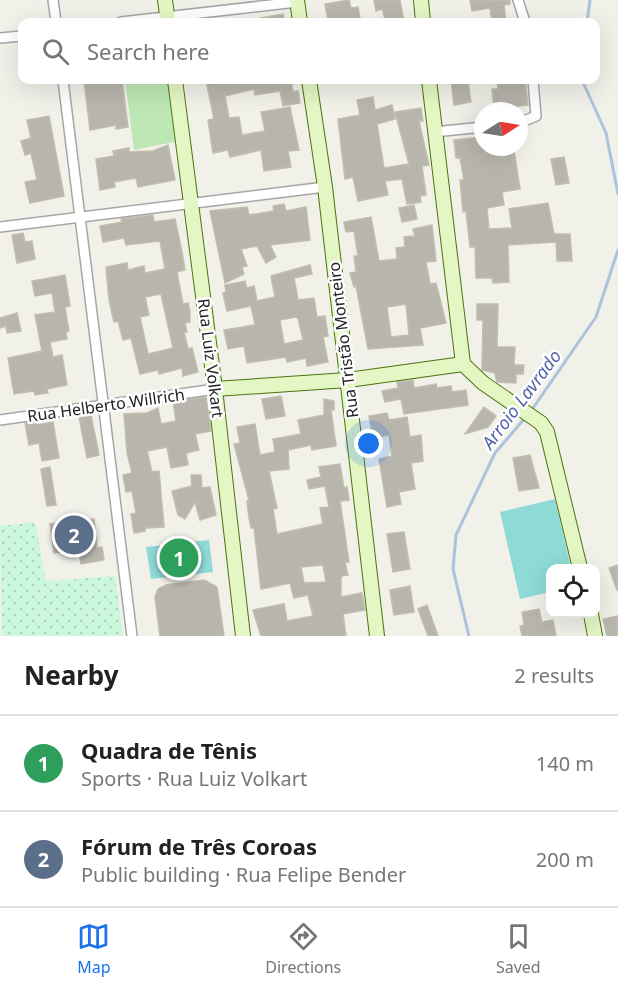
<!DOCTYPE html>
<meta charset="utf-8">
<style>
body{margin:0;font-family:"Noto Sans",sans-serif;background:#f2f2f2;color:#222}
.controls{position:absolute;right:18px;bottom:18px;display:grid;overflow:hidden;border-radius:12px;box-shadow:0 6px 24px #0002}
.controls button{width:54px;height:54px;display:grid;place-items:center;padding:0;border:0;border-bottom:2px solid #e0e0e0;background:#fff;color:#222;font:30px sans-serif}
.compass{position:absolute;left:474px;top:102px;width:54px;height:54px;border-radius:50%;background:#fff;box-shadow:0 6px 24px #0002;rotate:78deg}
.you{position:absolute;left:369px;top:444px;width:21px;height:21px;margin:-15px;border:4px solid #fff;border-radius:50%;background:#1a73e8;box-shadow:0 0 0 9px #1a73e833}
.badge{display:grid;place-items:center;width:39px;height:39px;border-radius:50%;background:#1a73e8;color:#fff;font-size:20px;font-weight:700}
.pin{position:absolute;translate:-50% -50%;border:3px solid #fff;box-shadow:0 2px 6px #0006}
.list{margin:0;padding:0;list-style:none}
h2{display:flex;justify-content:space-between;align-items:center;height:78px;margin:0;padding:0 24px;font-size:26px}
h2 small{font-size:20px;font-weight:400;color:#767676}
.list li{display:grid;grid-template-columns:39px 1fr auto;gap:18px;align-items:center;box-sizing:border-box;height:96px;padding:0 24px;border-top:2px solid #e0e0e0}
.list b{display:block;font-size:22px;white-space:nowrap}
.list p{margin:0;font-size:20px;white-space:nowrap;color:#767676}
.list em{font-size:20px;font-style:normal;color:#767676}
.icon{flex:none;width:33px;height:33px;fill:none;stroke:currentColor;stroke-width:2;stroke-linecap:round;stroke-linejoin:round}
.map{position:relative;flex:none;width:618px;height:636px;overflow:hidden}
.search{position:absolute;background:#fff;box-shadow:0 6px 24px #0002;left:18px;right:18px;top:18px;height:66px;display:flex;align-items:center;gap:15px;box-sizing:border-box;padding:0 21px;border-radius:12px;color:#767676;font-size:22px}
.sheet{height:270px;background:#fff}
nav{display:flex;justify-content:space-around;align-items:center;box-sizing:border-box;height:84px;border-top:2px solid #e0e0e0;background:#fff;font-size:16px;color:#767676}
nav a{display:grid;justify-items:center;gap:3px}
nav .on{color:#1a73e8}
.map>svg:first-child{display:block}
.grass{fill:#bde7b4}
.park{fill:url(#park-dots)}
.pitch{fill:#8edad5}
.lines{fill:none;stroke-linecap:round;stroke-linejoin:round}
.stream{stroke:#adc2dc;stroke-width:3}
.building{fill:#b7b5ac;stroke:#c2bdad;stroke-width:1.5;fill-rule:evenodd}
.street-casing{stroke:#a6a6a6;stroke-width:12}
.secondary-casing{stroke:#49750d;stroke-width:16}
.street{stroke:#fff;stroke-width:9}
.secondary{stroke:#e3f6c3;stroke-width:14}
.labels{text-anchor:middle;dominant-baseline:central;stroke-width:5;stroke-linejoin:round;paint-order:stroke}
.street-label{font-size:16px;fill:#222;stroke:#fff}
.water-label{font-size:18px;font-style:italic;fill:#5464ac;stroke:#fff}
</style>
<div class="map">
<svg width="618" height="636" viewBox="0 0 618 636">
<defs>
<pattern id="park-dots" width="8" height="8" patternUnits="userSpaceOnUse" patternTransform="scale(1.5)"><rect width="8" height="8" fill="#cbf7dd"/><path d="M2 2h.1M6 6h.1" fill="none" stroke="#aed3bd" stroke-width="1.8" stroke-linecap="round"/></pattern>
</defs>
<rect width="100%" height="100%" fill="#f1f1ea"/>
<path class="grass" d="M125,80H171L179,141L134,150Z"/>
<path class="park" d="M35,522L46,581L115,576L123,636H2L0,526Z"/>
<g class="pitch">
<path d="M555,499L571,568H550V592L520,599L500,512Z"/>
<path d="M209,540L213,572L151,579L146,547Z"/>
</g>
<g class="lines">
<g class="stream">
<path d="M587,22L590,0"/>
<path d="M582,80L606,133L618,194"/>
<path d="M531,411L596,317L618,250"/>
<path d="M469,636L453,569L456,535L495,453L525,418"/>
</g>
</g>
<g class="building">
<path d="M349,0L351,8L358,7L360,19L355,20V22H337V19L328,20L325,4Z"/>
<path d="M374,0H400L404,22H386L382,9L376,11Z"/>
<path d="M470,0H510V4L504,5L506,22H492L490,8L472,11Z"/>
<path d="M283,14L285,22H261L260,18Z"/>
<path d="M84,80H122L128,127L116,129V125L90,130Z"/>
<path d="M206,80H253V82L291,80L293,92L298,91L300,103L283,106L280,91L255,95L254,89L225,96L229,118L239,117L242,135L265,131L261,112L290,107L299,150L288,151L291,167L264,171L261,150L230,157L228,150L213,153L208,120L214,119Z"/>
<path d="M451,80H468L471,102L454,105Z"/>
<path d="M497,80H525L528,105L494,109L492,89H498Z"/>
<path d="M373,97L375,110L392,105L395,119L377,124L384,168L409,164L395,112L421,108L423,121H419L429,165L422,166L426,195L420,196L421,202L407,204L402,179L385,181L388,195L358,201L353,177L345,179L338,119L360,115L357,100Z"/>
<path d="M49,116L64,196L30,203L25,182L37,180L31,153L25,155L21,141L31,138L27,120Z"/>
<path d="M483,137V147H500V152L514,150L520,189L502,192L504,205L487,208L489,229L512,228L509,209L548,203L554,234H570L572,261H557L556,242L508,245L509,282L493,283L492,278H476L475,247H470L466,211L463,212L460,180H464L460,158H456L454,140Z"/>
<path d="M168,145L175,180L138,187L136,178L114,182L115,187L100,190L96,159L114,156L113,151L129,148V152L153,151Z"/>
<path d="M564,157L569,183L556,185L551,159Z"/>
<path d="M284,204L286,211L306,207L310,240L270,245L276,257L266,263L257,246L241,249L247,266L242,267L244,274L225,283L210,211L247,207L249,215L274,211L273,206Z"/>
<path d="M414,205L417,219L402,222L399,208Z"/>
<path d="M153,215L154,222L175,219L182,252L185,270L177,272L183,304L188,303L190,311V322L185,323L187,332H184L188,349L192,348L198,372L183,376L182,368L159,374L158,370L140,374L131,338L123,340L118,321L114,322L109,300L106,267L127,263L128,270L144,266L145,273L165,269L160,241L126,245L124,238L103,242L100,226L122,222L121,219ZM161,294L173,348L148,354L140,317L149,315L145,297Z"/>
<path d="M371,217L379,261L397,259L396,248L405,247L404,237L415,236L413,229L432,225L436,261L426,262L430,284L436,283L446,323L420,328L423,345L368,349L356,286L354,287L350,273L356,272L354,256H358L354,231L346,232L344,222ZM406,304L409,335L391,337L387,307Z"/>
<path d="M23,233L25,242L32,241L35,259L17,263L12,235Z"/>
<path d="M310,265L312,274L294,278L298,300L314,298L317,317L325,316L328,336L323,337L328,362L307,366L306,358L287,362L286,357L247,363L244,346L228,349L224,330L255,325L251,306L227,311L223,293L226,292L225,285L245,281L247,288L254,286L257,301L275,297L271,276ZM295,317L298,318L303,340L284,344L280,320Z"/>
<path d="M65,275L70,306L65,307L69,331L66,332L67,339L50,342L53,357L62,355L67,385L47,389L48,393L35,395L34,391L14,394L8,358L42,351L35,315L55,312L52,293L35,296L32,281Z"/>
<path d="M477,304H498L497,347H515L514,365H524L523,374H516V383L497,382L495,373L482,370L483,320H477Z"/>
<path d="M17,313L21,331L7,333L6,326L0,328V318Z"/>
<path d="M413,380L414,388L436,384L437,388L451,386L452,392L466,390L468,405L404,414L401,399L385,402L382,391L398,388L397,382Z"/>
<path d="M281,396L285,416L266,419L262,399Z"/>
<path d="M206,397L211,431L195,434L199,450L186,453L188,465L171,468L167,447L147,451L152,472L159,471L164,527L145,528V531L134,533L131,514L136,513L132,491L126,492L123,475L132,473L127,453L124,414L147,413L158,408L161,424L176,421L173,402Z"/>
<path d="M324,399L334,401V410H331L336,446L312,450L311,445L288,450L289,469L269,471L277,508L273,509L277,534L323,524L320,508L329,507L325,486L309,489L307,480L321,477L319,467L340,464L344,488L347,487L349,500L340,501L349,562H345L348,575L341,576V597L362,593L365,610L343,614L346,636H261L253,610L284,604L287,621L313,616L308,595L294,598L290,583L261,589L254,528H251L249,518L247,501L249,500L234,444L240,443L237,427L255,424L260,455L275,452L273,439L301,434L298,420L324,415ZM323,565L326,582L304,583L301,567Z"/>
<path d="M484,407L496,416L488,427L465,434Z"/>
<path d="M387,413L389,420L407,417L410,437L421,435L423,461L411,463L415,489L399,492L401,504L387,507L379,459L392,456L389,435L373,438L369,416Z"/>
<path d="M91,415L99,455L87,458L79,417Z"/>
<path d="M36,422L37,425L53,422L59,458L42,461L39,443L29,445L25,423Z"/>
<path d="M530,455L539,488L519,491L513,458Z"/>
<path d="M50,467L56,505L47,506L41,469Z"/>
<path d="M191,475H201L202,488L210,487L216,515L200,520L195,502L185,519L178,515L172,491L192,486Z"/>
<path d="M94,519L97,548L102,547L104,560L81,564L79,550L54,553L50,524Z"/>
<path d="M404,532L410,569L393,572L387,534Z"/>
<path d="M618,565V590H617L609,568Z"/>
<path d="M204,580L217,587L224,636H160L155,597L158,589L166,585Z"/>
<path d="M410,586L414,612L394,615L390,590Z"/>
<path d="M427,605L438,636H428L418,609Z"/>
<path d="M539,609L542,622L553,620L556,636H522L520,626L524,625L522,612Z"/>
<path d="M618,616V636H607L603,619Z"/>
</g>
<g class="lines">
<g class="street-casing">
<g id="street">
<path d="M53,0L56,22"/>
<path d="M518,0L525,22"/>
<path d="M121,22L297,2"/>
<path d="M0,38L22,36"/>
<path d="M63,80L132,636"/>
<path d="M519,123L536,116L533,80"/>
<path d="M434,132L483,127"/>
<path d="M0,227L325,187"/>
<path d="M0,420L215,389"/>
</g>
</g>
<g class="secondary-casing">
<g id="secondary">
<path d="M165,0L168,22"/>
<path d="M297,0L300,22"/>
<path d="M421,0L423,22"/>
<path d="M175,80L215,389L243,636"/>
<path d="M309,80L325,187L377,636"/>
<path d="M429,80L463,364"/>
<path d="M463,364L483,383L541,423L547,432L580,568"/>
<path d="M215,389L348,380L463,364"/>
<path d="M591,614L595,636"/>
</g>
</g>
<use href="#street" class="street"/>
<use href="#secondary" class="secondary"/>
</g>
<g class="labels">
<g class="street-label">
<text transform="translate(343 340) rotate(-97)">Rua Tristão Monteiro</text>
<text transform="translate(211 358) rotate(83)">Rua Luiz Volkart</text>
<text transform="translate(106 405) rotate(-8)">Rua Helberto Willrich</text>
</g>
<g class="water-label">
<text transform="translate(521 399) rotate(-53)">Arroio Lavrado</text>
</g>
</g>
</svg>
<div class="controls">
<button><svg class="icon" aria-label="locate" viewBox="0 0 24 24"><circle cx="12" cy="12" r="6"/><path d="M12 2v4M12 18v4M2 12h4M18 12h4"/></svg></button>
</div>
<svg class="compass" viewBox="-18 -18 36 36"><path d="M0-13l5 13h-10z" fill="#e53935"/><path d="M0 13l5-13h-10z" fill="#767676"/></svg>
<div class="you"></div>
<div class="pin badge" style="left:179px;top:558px;background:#2e9e5b">1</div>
<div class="pin badge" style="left:74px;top:535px;background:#5c6f8a">2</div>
<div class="search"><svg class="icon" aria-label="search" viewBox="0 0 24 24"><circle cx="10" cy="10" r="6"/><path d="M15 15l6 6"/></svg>Search here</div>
</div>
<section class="sheet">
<h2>Nearby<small>2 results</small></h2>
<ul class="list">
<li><span class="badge" style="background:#2e9e5b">1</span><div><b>Quadra de Tênis</b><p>Sports · Rua Luiz Volkart</p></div><em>140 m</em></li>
<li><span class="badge" style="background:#5c6f8a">2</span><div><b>Fórum de Três Coroas</b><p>Public building · Rua Felipe Bender</p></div><em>200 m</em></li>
</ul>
</section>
<nav>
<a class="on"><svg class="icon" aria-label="map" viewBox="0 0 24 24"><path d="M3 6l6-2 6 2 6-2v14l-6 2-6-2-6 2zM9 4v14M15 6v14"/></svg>Map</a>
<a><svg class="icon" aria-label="directions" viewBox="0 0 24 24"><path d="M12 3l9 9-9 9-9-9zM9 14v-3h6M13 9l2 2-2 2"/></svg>Directions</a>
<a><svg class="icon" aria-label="saved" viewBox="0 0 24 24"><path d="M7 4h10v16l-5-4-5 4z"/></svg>Saved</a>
</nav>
